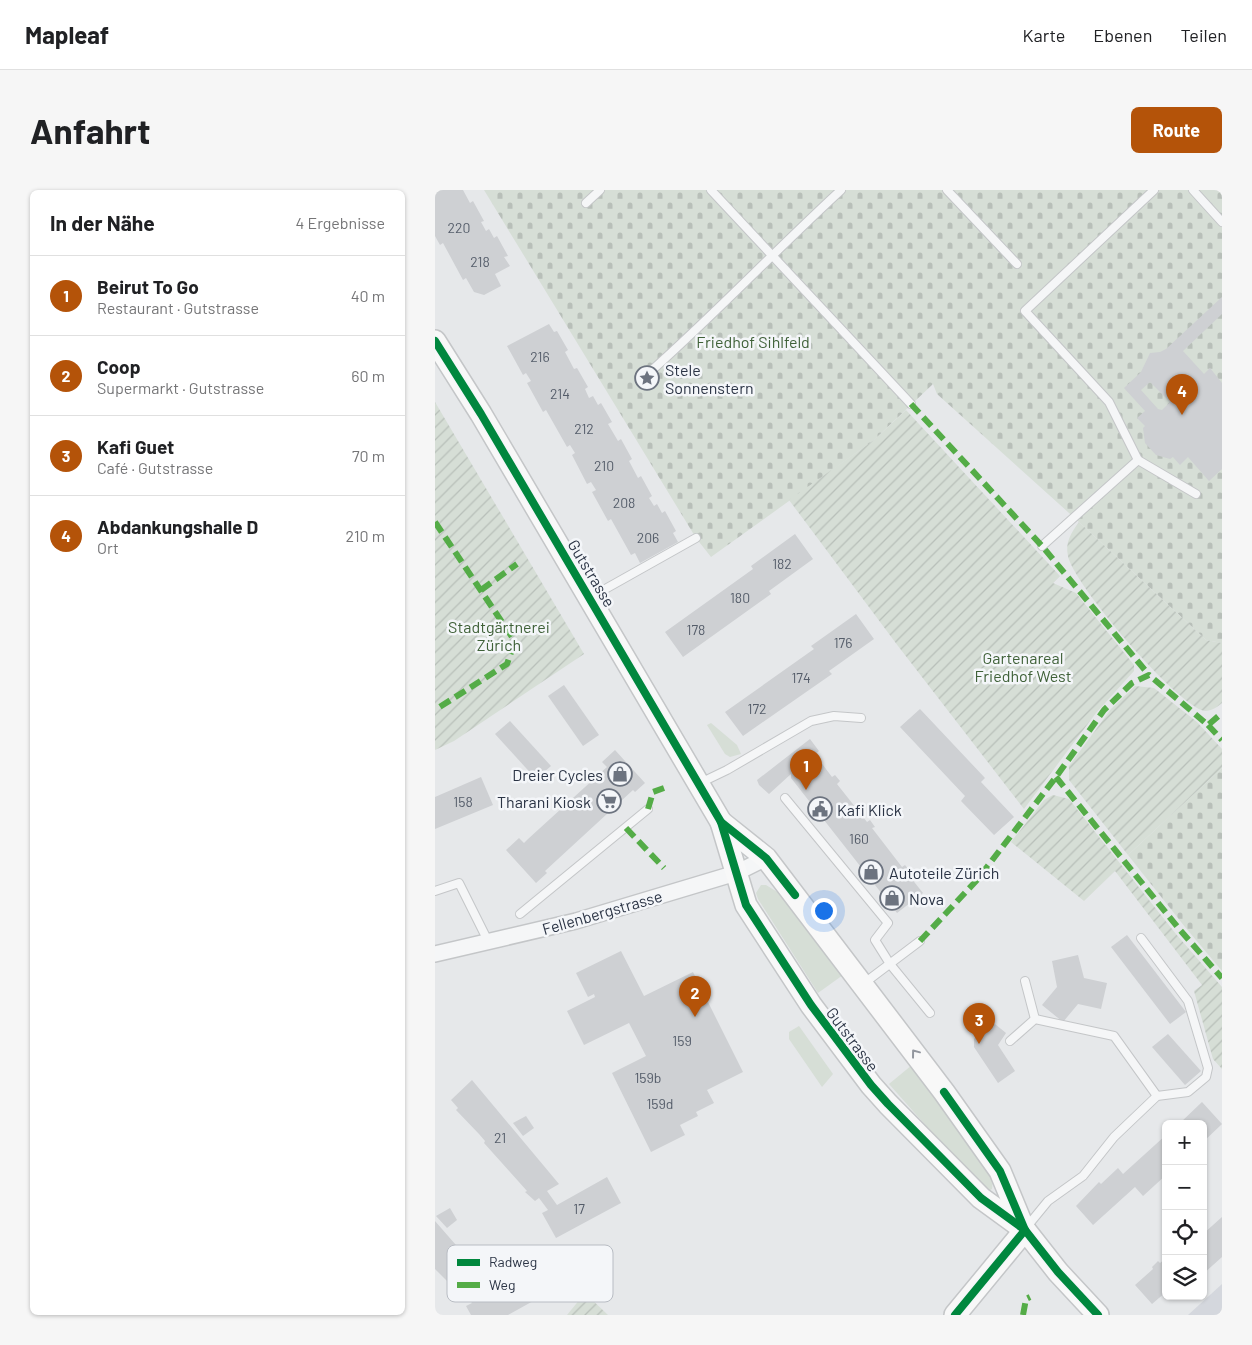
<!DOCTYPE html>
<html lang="de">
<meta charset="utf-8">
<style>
body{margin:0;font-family:Barlow,sans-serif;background:#f6f6f6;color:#202124}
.controls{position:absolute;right:15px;bottom:15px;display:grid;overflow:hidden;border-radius:8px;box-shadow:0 1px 4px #0004}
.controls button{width:45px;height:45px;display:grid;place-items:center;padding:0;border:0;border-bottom:1px solid #e0e0e0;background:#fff;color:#202124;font:25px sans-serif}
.you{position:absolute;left:388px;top:720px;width:18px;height:18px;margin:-12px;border:4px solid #fff;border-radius:50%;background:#1a73e8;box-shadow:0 0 0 8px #1a73e833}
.badge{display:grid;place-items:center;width:32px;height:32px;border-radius:50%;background:#b45309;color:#fff;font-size:16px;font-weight:700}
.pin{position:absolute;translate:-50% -41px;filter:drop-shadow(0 1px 2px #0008)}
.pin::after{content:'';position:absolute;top:26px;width:18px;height:15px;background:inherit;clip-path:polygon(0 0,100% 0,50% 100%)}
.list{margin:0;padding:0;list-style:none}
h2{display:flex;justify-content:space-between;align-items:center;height:65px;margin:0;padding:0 20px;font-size:21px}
h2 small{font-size:16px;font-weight:400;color:#757577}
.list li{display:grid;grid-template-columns:32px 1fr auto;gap:15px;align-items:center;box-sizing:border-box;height:80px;padding:0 20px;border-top:1px solid #e0e0e0}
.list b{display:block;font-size:19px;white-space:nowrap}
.list p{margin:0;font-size:16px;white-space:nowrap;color:#757577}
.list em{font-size:16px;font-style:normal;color:#757577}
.icon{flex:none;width:28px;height:28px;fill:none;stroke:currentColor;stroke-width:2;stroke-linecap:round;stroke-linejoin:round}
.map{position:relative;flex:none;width:787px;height:1125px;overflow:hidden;border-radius:8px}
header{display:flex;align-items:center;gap:30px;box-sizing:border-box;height:70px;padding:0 25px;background:#fff;border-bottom:1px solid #e0e0e0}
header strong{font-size:24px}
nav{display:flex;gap:28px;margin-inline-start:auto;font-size:18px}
.intro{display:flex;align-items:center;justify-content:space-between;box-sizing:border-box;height:120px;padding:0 30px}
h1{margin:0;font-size:35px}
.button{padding:12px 22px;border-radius:8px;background:#b45309;color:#fff;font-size:18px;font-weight:700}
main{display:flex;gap:30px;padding:0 30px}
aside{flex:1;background:#fff;border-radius:8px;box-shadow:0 1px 4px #0004}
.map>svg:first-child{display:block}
.built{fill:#d4d7dd}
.grass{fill:#d6ded6}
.cemetery{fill:url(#cemetery-stones)}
.garden{fill:url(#garden-furrows)}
.building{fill:#ced0d3;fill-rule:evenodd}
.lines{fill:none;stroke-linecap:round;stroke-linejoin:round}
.lane-casing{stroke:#c4c6c8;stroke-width:10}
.street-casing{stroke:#c4c6c8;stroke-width:18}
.secondary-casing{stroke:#c4c6c8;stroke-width:24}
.lane{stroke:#f5f6f7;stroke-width:8}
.street{stroke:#f5f6f7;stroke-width:15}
.secondary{stroke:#f8f8f8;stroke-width:21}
.quiet{stroke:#54ac47;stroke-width:6;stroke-dasharray:12 6;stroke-linecap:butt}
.cycleway-casing{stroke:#f4f6f9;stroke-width:11}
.cycleway{stroke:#00873e;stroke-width:8}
.oneway{stroke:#92969e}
.labels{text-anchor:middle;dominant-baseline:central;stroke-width:5;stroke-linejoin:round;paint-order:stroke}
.number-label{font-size:14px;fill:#545c69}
.park-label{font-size:16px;fill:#3f6138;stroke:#f4f6f9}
.poi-label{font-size:16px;fill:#2b3445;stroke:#f4f6f9;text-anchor:start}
.street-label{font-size:16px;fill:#2b3445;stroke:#f4f6f9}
.key{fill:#f4f6f9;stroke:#b8bcc3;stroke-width:1}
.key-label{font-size:14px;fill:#2b3445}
</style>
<header>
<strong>Mapleaf</strong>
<nav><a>Karte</a><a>Ebenen</a><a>Teilen</a></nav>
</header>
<div class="intro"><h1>Anfahrt</h1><a class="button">Route</a></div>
<main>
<aside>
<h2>In der Nähe<small>4 Ergebnisse</small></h2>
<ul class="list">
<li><span class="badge">1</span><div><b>Beirut To Go</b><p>Restaurant · Gutstrasse</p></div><em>40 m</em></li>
<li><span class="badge">2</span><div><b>Coop</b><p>Supermarkt · Gutstrasse</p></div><em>60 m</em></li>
<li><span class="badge">3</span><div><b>Kafi Guet</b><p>Café · Gutstrasse</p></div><em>70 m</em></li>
<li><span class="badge">4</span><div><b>Abdankungshalle D</b><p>Ort</p></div><em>210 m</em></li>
</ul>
</aside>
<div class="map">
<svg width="787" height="1125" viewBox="0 0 787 1125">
<defs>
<pattern id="cemetery-stones" width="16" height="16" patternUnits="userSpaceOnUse" patternTransform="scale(1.25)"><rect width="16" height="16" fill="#d6ded6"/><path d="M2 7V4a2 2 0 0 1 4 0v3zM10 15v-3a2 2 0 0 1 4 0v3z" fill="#b8bfb9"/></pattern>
<pattern id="garden-furrows" width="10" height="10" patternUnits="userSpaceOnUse" patternTransform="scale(1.25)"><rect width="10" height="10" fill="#d6ded6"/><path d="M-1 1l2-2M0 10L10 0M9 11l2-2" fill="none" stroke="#b8bfb9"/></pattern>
</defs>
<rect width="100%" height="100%" fill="#e6e8ea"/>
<path class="built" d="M787,1094V1125H753Z"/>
<g class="grass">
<path d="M276,533L302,555L306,564L295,567L290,564L272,535Z"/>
<path d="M326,695H331L344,703L408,785L383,803L323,709L321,703Z"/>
<path d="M364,836L398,884L387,897L354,849V842Z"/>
<path d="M477,875L558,990L557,999L553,1001L548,1000L454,894Z"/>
</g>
<g class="cemetery">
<path d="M49,0H787V453L771,450L644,332L502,204L498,194L439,250L276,367L261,348Z"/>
<path d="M787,578V781L750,737L693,665Z"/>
</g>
<g class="garden">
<path d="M0,212L149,464L19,551L0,560Z"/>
<path d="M471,220L625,386L618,393L641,403L699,475V481L661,523L589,619L463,456L354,310L439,250Z"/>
<path d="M644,332L771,450L787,453V513C782,517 777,521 770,521C743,517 638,394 633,366C630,352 636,343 644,332Z"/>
<path d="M700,496L719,498L762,532L787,559V578L693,665L634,590V576L676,519Z"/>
<path d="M618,605L634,609L741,744L787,797V879L778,869L759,801L767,795L680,681L649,711L576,652L609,610Z"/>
<path d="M150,1103L173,1125H132Z"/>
</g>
<g class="building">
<path d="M0,0H28L35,13L38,11L49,31L46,32L51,41L54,39L59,48L62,46L73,66L69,67L75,76L60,84L66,96L49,105L39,102L31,88L28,90L8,53L5,55L0,46Z"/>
<path d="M787,107V124L748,161L769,184L775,178L787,193V279L774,291L753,267L745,275L738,267L735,269L721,265L710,253L708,238L710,236L702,228L710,221L689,198L706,182L715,163L725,162L731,159ZM715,192L735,212L727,220L723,219L706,200Z"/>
<path d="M114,134L119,142L122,141L133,160L130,162L139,179L142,178L153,197L150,199L154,208L158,206L163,215L166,213L177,232L173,234L183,251L186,249L197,269L194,271L203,288L206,286L217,306L214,308L219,316L222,314L227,323L230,321L241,341L238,343L243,352L205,373L200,363L196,365L176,329L173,331L157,302L161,300L156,292L152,294L137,265L140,263L135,255L132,257L111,220L108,222L92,193L96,191L91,183L88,185L72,156Z"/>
<path d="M360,344L378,369L334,401L336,404L248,467L230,442L318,379L316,376Z"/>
<path d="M421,424L439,449L394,481L397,484L308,546L290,522L379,459L376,456Z"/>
<path d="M129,495L164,545L148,556L113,506Z"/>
<path d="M485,519L550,588L546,592L579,627L559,645L526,611L530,606L465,537Z"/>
<path d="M75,531L116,576L101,589L60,544Z"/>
<path d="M375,549L384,561L378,566L382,567L397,587L400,585L405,591L402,594L432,632L435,630L440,637L437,638L467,677L470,675L475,681L472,683L488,703L462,723L356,588V584L334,604L324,595L322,590Z"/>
<path d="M180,560L210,593L200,602L198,600L110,681L112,683L101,693L71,660L84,648L89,653L93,649L172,577L167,572Z"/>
<path d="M46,587L58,615L0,639V607Z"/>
<path d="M692,745L751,822L735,834L676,757Z"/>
<path d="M186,761L209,806L258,782L308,882L272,900L279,913L261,922L263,926L245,935L250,945L216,962L177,883L211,866L194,833L149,855L132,821L160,807L159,804L153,807L141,783Z"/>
<path d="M643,765L649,788L672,793L666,819L643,814L628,832L607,815L622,797L617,771Z"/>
<path d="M555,830L571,843L563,855L580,881L563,893L539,857V849Z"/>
<path d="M733,844L766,881L750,895L717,857Z"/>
<path d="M37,890L124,994L112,1001L122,1015L172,987L186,1013L121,1048L107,1023L113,1020L104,1008L100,1011L90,1002L92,1001L49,953L50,951L44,944L21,920L23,918L16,910Z"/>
<path d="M767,912L787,934L768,952V934H744Z"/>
<path d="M91,926L99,938L88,946L78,933Z"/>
<path d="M731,945V985L708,1006L700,997L658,1035L641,1016L664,992L666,994L683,978L688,984Z"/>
<path d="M15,1018L22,1030L12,1038L1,1026Z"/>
<path d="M787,1027V1067L768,1084V1044Z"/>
<path d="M0,1031L48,1086L36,1094L46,1108L95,1080L109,1105L73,1125H36L31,1116L37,1113L28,1100L24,1103L0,1079Z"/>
<path d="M731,1068V1102L717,1114L700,1095L718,1079L717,1077L723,1071L725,1073Z"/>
</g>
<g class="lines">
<g class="lane-casing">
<g id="lane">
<path d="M276,0L476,214"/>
<path d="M512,0L582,74"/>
<path d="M758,0L787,32"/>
<path d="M151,13L165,0"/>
<path d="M215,182C281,123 341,60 406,0"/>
<path d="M703,270L761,304"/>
<path d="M607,356L703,270L674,212L590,121L719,0"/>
<path d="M156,407L261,348"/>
<path d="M265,593L292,580L376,531L399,526L426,528"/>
<path d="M350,608L453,733L440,750L455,774L495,823"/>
<path d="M0,701L24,693L54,753"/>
<path d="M85,724L213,619"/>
<path d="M590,791L600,829"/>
<path d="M428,794L485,751"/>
<path d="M575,851L600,829L679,846L722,906"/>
<path d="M590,1039L613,1011L648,986L679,947L722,906L753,902L771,887L773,878L753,811L706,748"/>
</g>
</g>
<g class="street-casing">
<path id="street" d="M0,764L141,731L301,683L331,668"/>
</g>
<g class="secondary-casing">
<g id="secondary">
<path d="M0,151L46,224L286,632L311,715L376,815L436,895L453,914L546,1008L590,1040L623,1082L663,1125"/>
<path d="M286,632L331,668L509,902L565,981L589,1039"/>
<path d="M520,1125L590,1040"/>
</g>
</g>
<use href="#lane" class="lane"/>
<use href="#street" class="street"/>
<use href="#secondary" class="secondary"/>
<g class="quiet">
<path d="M476,214L607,356L714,485"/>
<path d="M0,332L77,447L78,457L72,474L0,520"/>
<path d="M46,400L82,374"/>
<path d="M773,535L787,550"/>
<path d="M621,587L745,740L787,788"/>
<path d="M213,619L218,602L229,598"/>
<path d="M191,638L229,678"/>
<path d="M485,751L542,690L621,587L669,520L697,493L714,485L773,535L787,523"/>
<path d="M588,1125L591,1109L595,1107"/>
</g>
<g class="cycleway-casing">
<g id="cycleway">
<path d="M0,151L46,224L286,632L311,715L376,815L436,895L453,914L546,1008L590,1040L623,1082L663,1125"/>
<path d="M286,632L331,668L360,705"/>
<path d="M509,902L565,981L590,1040"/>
<path d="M520,1125L590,1040"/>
</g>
</g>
<use href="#cycleway" class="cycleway"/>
</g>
<defs><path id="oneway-chevron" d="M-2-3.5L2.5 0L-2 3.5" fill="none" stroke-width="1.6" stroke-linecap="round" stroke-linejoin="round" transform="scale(1.25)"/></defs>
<use class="oneway" href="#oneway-chevron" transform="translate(480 863) rotate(-127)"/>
<defs>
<g id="sight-ring" transform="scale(1.25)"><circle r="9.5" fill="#f4f6f9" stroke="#6c737f" stroke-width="1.5"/><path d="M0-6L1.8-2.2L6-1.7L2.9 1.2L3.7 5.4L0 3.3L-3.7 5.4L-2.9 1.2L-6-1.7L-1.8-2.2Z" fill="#6c737f"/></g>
<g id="shop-ring" transform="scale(1.25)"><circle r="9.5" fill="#f4f6f9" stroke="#6c737f" stroke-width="1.5"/><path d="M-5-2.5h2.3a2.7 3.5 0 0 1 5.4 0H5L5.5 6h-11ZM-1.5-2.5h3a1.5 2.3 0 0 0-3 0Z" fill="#6c737f"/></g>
<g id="supermarket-ring" transform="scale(1.25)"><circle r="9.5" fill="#f4f6f9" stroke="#6c737f" stroke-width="1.5"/><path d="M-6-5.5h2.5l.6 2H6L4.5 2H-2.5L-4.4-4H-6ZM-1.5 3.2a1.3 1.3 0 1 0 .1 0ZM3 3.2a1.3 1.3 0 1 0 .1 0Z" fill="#6c737f"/></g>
<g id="civic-ring" transform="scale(1.25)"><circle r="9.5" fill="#f4f6f9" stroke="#6c737f" stroke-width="1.5"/><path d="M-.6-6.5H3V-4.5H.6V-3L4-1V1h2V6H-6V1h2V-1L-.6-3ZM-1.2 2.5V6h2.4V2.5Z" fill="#6c737f"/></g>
</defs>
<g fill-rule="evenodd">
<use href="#sight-ring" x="212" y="188"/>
<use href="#shop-ring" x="185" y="584"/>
<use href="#supermarket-ring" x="174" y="611"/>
<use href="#civic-ring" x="385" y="619"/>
<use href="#shop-ring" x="436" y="682"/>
<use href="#shop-ring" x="457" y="708"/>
</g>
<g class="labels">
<g class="number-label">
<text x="24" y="37">220</text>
<text x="45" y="71">218</text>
<text x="105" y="166">216</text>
<text x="125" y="203">214</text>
<text x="149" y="238">212</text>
<text x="169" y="275">210</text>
<text x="189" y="312">208</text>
<text x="213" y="347">206</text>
<text x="347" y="373">182</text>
<text x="305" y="407">180</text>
<text x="261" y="439">178</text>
<text x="408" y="452">176</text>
<text x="366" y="487">174</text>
<text x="322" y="518">172</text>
<text x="28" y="611">158</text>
<text x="424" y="648">160</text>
<text x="247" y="850">159</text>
<text x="213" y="887">159b</text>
<text x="225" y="913">159d</text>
<text x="65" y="947">21</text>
<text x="144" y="1018">17</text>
</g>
<g class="park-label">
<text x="318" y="151">Friedhof Sihlfeld</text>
<text x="64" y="436">Stadtgärtnerei<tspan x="64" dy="18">Zürich</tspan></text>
<text x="588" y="467">Gartenareal<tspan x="588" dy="18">Friedhof West</tspan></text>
</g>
<g class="poi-label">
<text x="230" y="179">Stele<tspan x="230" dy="18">Sonnenstern</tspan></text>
<text x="168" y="584" text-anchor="end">Dreier Cycles</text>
<text x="156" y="611" text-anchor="end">Tharani Kiosk</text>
<text x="402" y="619">Kafi Klick</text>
<text x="454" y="682">Autoteile Zürich</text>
<text x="474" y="708">Nova</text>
</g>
<g class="street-label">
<text transform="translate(157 383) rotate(59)">Gutstrasse</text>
<text transform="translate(167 722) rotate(-16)">Fellenbergstrasse</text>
<text transform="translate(418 849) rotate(53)">Gutstrasse</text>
</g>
</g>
<rect x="12" y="1055" width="166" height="57" rx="8" class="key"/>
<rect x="22" y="1069" width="23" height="7" fill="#00873e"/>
<rect x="22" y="1092" width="23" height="6" fill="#54ac47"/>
<g class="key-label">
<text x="54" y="1077">Radweg</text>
<text x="54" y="1100">Weg</text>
</g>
</svg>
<div class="controls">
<button>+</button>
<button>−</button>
<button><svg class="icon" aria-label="locate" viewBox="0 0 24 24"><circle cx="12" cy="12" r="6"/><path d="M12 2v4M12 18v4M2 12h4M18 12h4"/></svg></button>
<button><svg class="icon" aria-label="layers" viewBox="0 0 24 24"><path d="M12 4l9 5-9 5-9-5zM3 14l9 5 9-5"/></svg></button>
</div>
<div class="you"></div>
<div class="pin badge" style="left:371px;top:600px">1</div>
<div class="pin badge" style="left:260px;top:827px">2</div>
<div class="pin badge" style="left:544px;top:854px">3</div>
<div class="pin badge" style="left:747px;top:225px">4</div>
</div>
</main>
